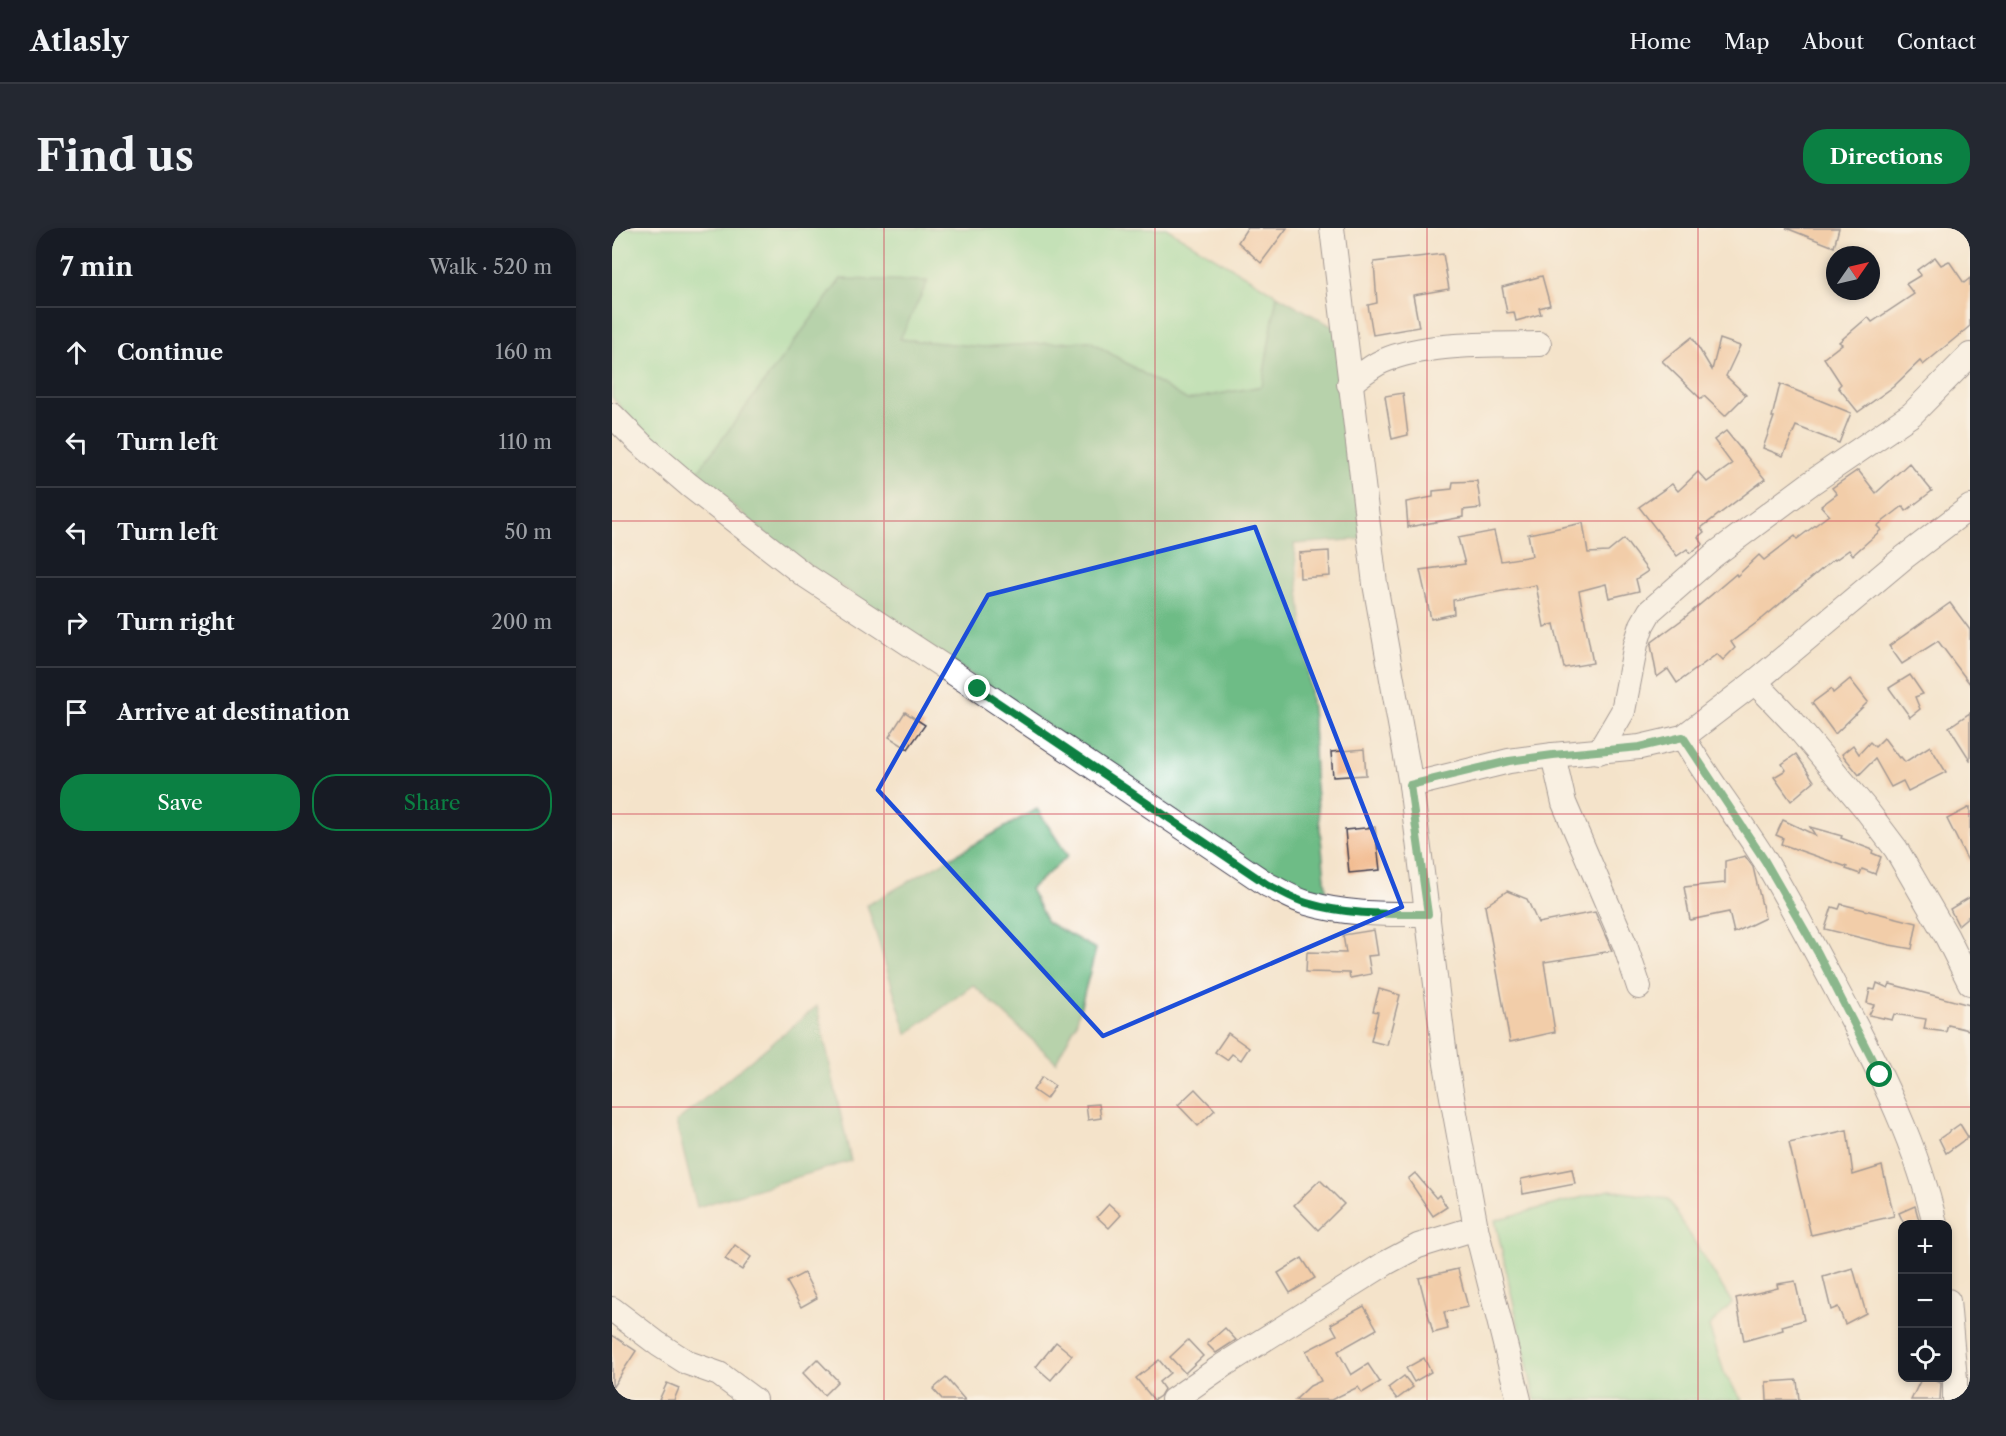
<!DOCTYPE html>
<meta charset="utf-8">
<style>
body{margin:0;font-family:"Libre Caslon Text",serif;background:#242831;color:#f1f3f6}
.controls{position:absolute;right:18px;bottom:18px;display:grid;overflow:hidden;border-radius:12px;box-shadow:0 3px 9px #0003}
.controls button{width:54px;height:54px;display:grid;place-items:center;padding:0;border:0;border-bottom:2px solid #363941;background:#171b24;color:#f1f3f6;font:30px sans-serif}
.compass{position:absolute;left:1214px;top:18px;width:54px;height:54px;border-radius:50%;background:#171b24;box-shadow:0 3px 9px #0003;rotate:56deg}
.stop{position:absolute;width:18px;height:18px;margin:-14px;border:4px solid #0b8043;border-radius:50%;background:#fff}
.stop.end{background:#0b8043;border-color:#fff;box-shadow:0 2px 6px #0008}
.list{margin:0;padding:0;list-style:none}
h2{display:flex;justify-content:space-between;align-items:center;height:78px;margin:0;padding:0 24px;font-size:26px}
h2 small{font-size:20px;font-weight:400;color:#9ea1a6}
.list li{display:grid;grid-template-columns:39px 1fr auto;gap:18px;align-items:center;box-sizing:border-box;height:90px;padding:0 24px;border-top:2px solid #363941}
.list b{display:block;font-size:22px;white-space:nowrap}
.list em{font-size:20px;font-style:normal;color:#9ea1a6}
.actions{display:flex;gap:12px;padding:18px 24px}
.actions a{flex:1;padding:14px 0;border:2px solid #0b8043;border-radius:24px;text-align:center;font-size:21px;color:#0b8043}
.actions .main{background:#0b8043;color:#fff}
.icon{flex:none;width:33px;height:33px;fill:none;stroke:currentColor;stroke-width:2;stroke-linecap:round;stroke-linejoin:round}
.map{position:relative;flex:none;width:1358px;height:1172px;overflow:hidden;border-radius:24px}
header{display:flex;align-items:center;gap:36px;box-sizing:border-box;height:84px;padding:0 30px;background:#171b24;border-bottom:2px solid #363941}
header strong{font-size:28px}
nav{display:flex;gap:33px;margin-inline-start:auto;font-size:21px}
.intro{display:flex;align-items:center;justify-content:space-between;box-sizing:border-box;height:144px;padding:0 36px}
h1{margin:0;font-size:42px}
.button{padding:15px 27px;border-radius:24px;background:#0b8043;color:#fff;font-size:21px;font-weight:700}
main{display:flex;gap:36px;padding:0 36px}
aside{flex:1;background:#171b24;border-radius:24px;box-shadow:0 3px 9px #0003}
.map>svg:first-child{display:block}
.green{fill:#89dd9f;stroke:#56806d;stroke-width:1.5}
.forest{fill:#6ebc86;stroke:#486f60;stroke-width:1.5}
.building{fill:#f0b281}
.lines{fill:none;stroke-linecap:round;stroke-linejoin:round}
.minor-casing{stroke:#423f51;stroke-width:26}
.minor{stroke:#fff;stroke-width:24}
.route{stroke:#0b8043;stroke-width:8}
.marked{fill:none;stroke:#1d4ed8;stroke-width:4.5;stroke-linejoin:round}
.grid{fill:none;stroke:#d1495b;stroke-width:1.5;stroke-opacity:0.55}
</style>
<header>
<strong>Atlasly</strong>
<nav><a>Home</a><a>Map</a><a>About</a><a>Contact</a></nav>
</header>
<div class="intro"><h1>Find us</h1><a class="button">Directions</a></div>
<main>
<aside>
<h2>7 min<small>Walk · 520 m</small></h2>
<ul class="list">
<li><svg class="icon" aria-label="ahead" viewBox="0 0 24 24"><path d="M12 20V5M6 11l6-6 6 6"/></svg><div><b>Continue</b></div><em>160 m</em></li>
<li><svg class="icon" aria-label="left" viewBox="0 0 24 24"><path d="M17 20v-9H6M10 6l-5 5 5 5"/></svg><div><b>Turn left</b></div><em>110 m</em></li>
<li><svg class="icon" aria-label="left" viewBox="0 0 24 24"><path d="M17 20v-9H6M10 6l-5 5 5 5"/></svg><div><b>Turn left</b></div><em>50 m</em></li>
<li><svg class="icon" aria-label="right" viewBox="0 0 24 24"><path d="M7 20v-9h11M14 6l5 5-5 5"/></svg><div><b>Turn right</b></div><em>200 m</em></li>
<li><svg class="icon" aria-label="arrive" viewBox="0 0 24 24"><path d="M6 21V4h12l-3 4 3 4H6"/></svg><div><b>Arrive at destination</b></div></li>
</ul>
<div class="actions"><a class="main">Save</a><a>Share</a></div>
</aside>
<div class="map">
<svg width="1358" height="1172" viewBox="0 0 1358 1172">
<rect width="100%" height="100%" fill="#fff"/>
<filter id="ink" filterUnits="userSpaceOnUse"><feTurbulence type="fractalNoise" baseFrequency=".0167" numOctaves="2"/><feDisplacementMap in="SourceGraphic" scale="12" xChannelSelector="R" yChannelSelector="G"/><feConvolveMatrix kernelMatrix="1 2 1 2 8 2 1 2 1" color-interpolation-filters="sRGB"/></filter>
<filter id="wash" filterUnits="userSpaceOnUse"><feTurbulence type="fractalNoise" baseFrequency=".008" numOctaves="4" result="noise"/><feDisplacementMap in="SourceGraphic" scale="24" xChannelSelector="R" yChannelSelector="G"/><feGaussianBlur stdDeviation="1.35" result="paint"/><feColorMatrix in="noise" values="0 0 0 0 0 0 0 0 0 0 0 0 0 0 0 0 0 1.4 0 .05"/><feComposite in="paint" operator="in"/></filter>
<g filter="url(#wash)">
<rect width="100%" height="100%" fill="#f4e3cb"/>
<g class="green">
<path d="M0,0H554L665,67L650,158L575,172L478,113L370,119L287,111L229,51L77,257L0,169Z"/>
<path d="M998,962L1056,971L1120,1075L1097,1099L1113,1147L1130,1172H923L883,992Z"/>
</g>
<g class="forest">
<path d="M229,51L316,53L288,111L371,119L478,113L575,172L650,158L665,67L723,100L750,311L682,316L701,491L703,549L715,671L690,670L163,314L84,246Z"/>
<path d="M425,581L456,628L418,661L435,694L484,721L464,796L444,834L361,757L295,806L255,677Z"/>
<path d="M205,778L239,933L85,979L64,894Z"/>
</g>
<g id="blocks">
<g class="building">
<path d="M635,0H675L649,35L626,14Z"/>
<path d="M1174,0H1227L1222,19Z"/>
<path d="M831,26L837,61L801,67L807,99L761,107L756,77L765,75L762,34Z"/>
<path d="M1323,29L1329,37L1337,33L1352,55L1358,50V98L1311,137L1308,133L1281,159L1246,184L1226,159L1229,156L1212,130L1230,116L1227,114L1256,89L1260,94L1302,66L1294,56L1309,47L1305,42Z"/>
<path d="M930,48L938,77L927,80L929,86L904,93L902,84L895,85L890,59Z"/>
<path d="M1080,109L1100,142L1108,111L1128,118L1114,148L1134,167L1113,188L1092,168L1089,171L1050,133Z"/>
<path d="M1168,156L1239,185L1227,215L1184,198L1171,228L1151,220L1162,189H1160Z"/>
<path d="M791,165L796,207L780,211L773,168Z"/>
<path d="M1114,203L1153,251L1089,300L1092,304L1086,309L1091,316L1078,325L1075,321L1065,328L1027,279L1060,256L1066,263L1086,244L1095,254L1120,236L1102,212Z"/>
<path d="M1297,235L1320,263L1294,283L1291,278L1265,298L1269,302L1241,327L1237,322L1223,332L1222,331L1151,390L1119,414L1123,420L1111,432L1105,426L1065,455L1056,441L1045,449L1039,417L1040,414L1071,391L1124,346L1125,348L1147,327L1152,332L1183,308L1185,311L1217,287L1209,278L1225,266L1220,260L1246,242L1264,265Z"/>
<path d="M865,253L869,280L851,282V289L796,299L794,274L821,269V263L840,261L841,254Z"/>
<path d="M971,295L976,325L996,324L1012,311L1036,343L1024,351L1027,363L997,370L994,356L967,363L981,435L952,440L942,396L932,399L924,357L841,372L842,386L819,391L808,342L853,336L846,310L882,303L889,333L920,328L916,306Z"/>
<path d="M717,323L718,348L688,350L687,325Z"/>
<path d="M1338,375L1358,402V456L1326,413L1290,436L1277,418Z"/>
<path d="M1298,447L1311,466L1303,469L1308,481L1298,489L1277,460Z"/>
<path d="M1238,451L1256,474L1223,506L1200,475L1219,461L1221,465Z"/>
<path d="M293,484L313,497L296,521L277,509Z"/>
<path d="M1358,485V532L1337,499Z"/>
<path d="M1272,510L1287,530L1289,529L1293,534L1318,518L1334,544L1296,563L1291,553L1279,559L1263,531L1247,547L1230,526L1241,517L1247,526L1258,514L1263,519Z"/>
<path d="M752,521L754,547L721,549L719,524Z"/>
<path d="M1184,526L1202,553L1179,573L1162,549L1174,542L1170,536Z"/>
<path d="M1358,579V637L1335,591Z"/>
<path d="M1171,592L1203,607L1198,599L1230,608L1229,610L1261,622L1260,625L1269,629L1263,646L1250,641L1248,646L1234,641L1235,639L1169,616L1171,610L1164,607Z"/>
<path d="M763,599L768,642L737,645L733,602Z"/>
<path d="M1133,628L1141,639L1153,690L1122,705L1117,684L1078,692L1072,659L1113,655V633Z"/>
<path d="M895,663L915,671L926,695L983,684L1000,723L932,734L943,804L898,814L873,678Z"/>
<path d="M1358,669V687L1346,697L1338,681Z"/>
<path d="M1229,676L1305,695L1300,721L1278,717L1213,701L1220,679L1227,681Z"/>
<path d="M762,702L766,727L756,728L759,746L738,750L737,745L694,744L695,724L734,725L731,707Z"/>
<path d="M1265,755L1276,760L1278,756L1358,777L1357,802L1336,797L1334,804L1312,801L1314,791L1282,786L1280,792L1257,787L1262,777L1255,775L1258,761L1263,762Z"/>
<path d="M767,761L788,767L775,817L759,813L766,784L761,783Z"/>
<path d="M616,805L637,820L629,832L620,826L615,832L603,824Z"/>
<path d="M430,849L443,858L434,871L421,862Z"/>
<path d="M583,861L603,882L586,898L566,877Z"/>
<path d="M487,876L489,890L476,892L474,877Z"/>
<path d="M1348,896L1356,909L1334,925L1327,911Z"/>
<path d="M1235,902L1241,947L1270,938L1282,988L1199,1007L1177,915Z"/>
<path d="M960,941L963,956L911,966L909,951Z"/>
<path d="M803,945L824,970L827,967L835,979L821,988L796,951Z"/>
<path d="M708,952L732,976L706,1002L682,977Z"/>
<path d="M497,976L509,987L497,1000L485,989Z"/>
<path d="M1303,978L1308,996H1292L1287,985Z"/>
<path d="M123,1017L139,1029L130,1042L113,1031Z"/>
<path d="M690,1030L703,1050L678,1065L666,1045Z"/>
<path d="M1241,1040L1254,1085L1233,1096L1226,1079L1219,1082L1211,1049Z"/>
<path d="M846,1041L856,1079L832,1084L836,1101L821,1105L807,1050Z"/>
<path d="M192,1045L205,1070L189,1079L175,1054Z"/>
<path d="M1183,1053L1192,1092L1170,1098L1171,1102L1132,1113L1124,1070L1166,1060L1165,1056Z"/>
<path d="M752,1078L765,1101L726,1123L739,1147L756,1136L768,1154L750,1165L746,1159L719,1172H683L698,1158L709,1153L694,1123L725,1107L719,1096Z"/>
<path d="M613,1100L624,1112L604,1125L595,1116Z"/>
<path d="M0,1107L24,1123L0,1160Z"/>
<path d="M576,1112L591,1128L573,1145L558,1129Z"/>
<path d="M444,1114L460,1127L439,1152L424,1139Z"/>
<path d="M812,1130L819,1144L802,1154L794,1140Z"/>
<path d="M205,1131L226,1153L212,1167L191,1145Z"/>
<path d="M547,1132L558,1145L547,1154L552,1161L548,1168L542,1172L524,1150Z"/>
<path d="M792,1148L801,1159L785,1171L776,1160Z"/>
<path d="M1310,1149H1316L1329,1155L1328,1172H1299Z"/>
<path d="M334,1150L353,1172H331L321,1161Z"/>
<path d="M1185,1152L1187,1172H1155L1154,1154Z"/>
<path d="M55,1155L67,1160L62,1172H47Z"/>
</g>
</g>
</g>
<g filter="url(#ink)">
<use href="#blocks" fill-opacity="0" stroke="#423f51" stroke-width="1.5"/>
<g class="lines">
<g class="minor-casing">
<g id="minor">
<path d="M720,0L763,356L799,557L834,836L864,1000L907,1172"/>
<path d="M737,156C748,148 759,138 771,133C815,114 880,117 927,116"/>
<path d="M0,187L28,215L77,257L191,346L366,461L656,657C669,663 681,671 695,675C735,687 774,686 816,686"/>
<path d="M1143,454L1181,494L1253,580L1284,621L1335,709L1358,755"/>
<path d="M1071,509C1096,552 1128,592 1154,634C1181,680 1206,727 1231,774C1268,843 1306,920 1323,996"/>
<path d="M987,524L1011,483L1024,416L1030,397L1038,383L1102,327L1199,255L1300,186L1358,127"/>
<path d="M941,527L952,575L1013,717L1027,759"/>
<path d="M799,557L897,533L941,527L1028,519L1071,509L1143,454L1290,331L1358,279"/>
<path d="M1336,1073L1343,1151V1172"/>
<path d="M0,1081L46,1116L76,1135L107,1146L142,1172"/>
<path d="M561,1172L610,1138L774,1035L806,1018L864,1000"/>
</g>
</g>
<use href="#minor" class="minor"/>
</g>
</g>
<g class="lines" filter="url(#ink)">
<path class="route" d="M366,461L656,657C669,663 681,671 695,675C735,687 774,686 816,686L798,557L897,533L941,527L1028,519L1071,509L1153,633L1206,725L1268,847"/>
</g>
<path d="M0 0H1358V1172H0ZM643,299L790,679L491,808L266,562L376,367Z" fill="#f4e3cb" fill-opacity=".55" fill-rule="evenodd"/>
<path class="marked" d="M643,299L790,679L491,808L266,562L376,367Z"/>
<path class="grid" d="M272,0V1172M543,0V1172M815,0V1172M1086,0V1172M0,293H1358M0,586H1358M0,879H1358"/>
</svg>
<div class="controls">
<button>+</button>
<button>−</button>
<button><svg class="icon" aria-label="locate" viewBox="0 0 24 24"><circle cx="12" cy="12" r="6"/><path d="M12 2v4M12 18v4M2 12h4M18 12h4"/></svg></button>
</div>
<svg class="compass" viewBox="-18 -18 36 36"><path d="M0-13l5 13h-10z" fill="#e53935"/><path d="M0 13l5-13h-10z" fill="#9ea1a6"/></svg>
<div class="stop" style="left:1268px;top:847px"></div>
<div class="stop end" style="left:366px;top:461px"></div>
</div>
</main>
